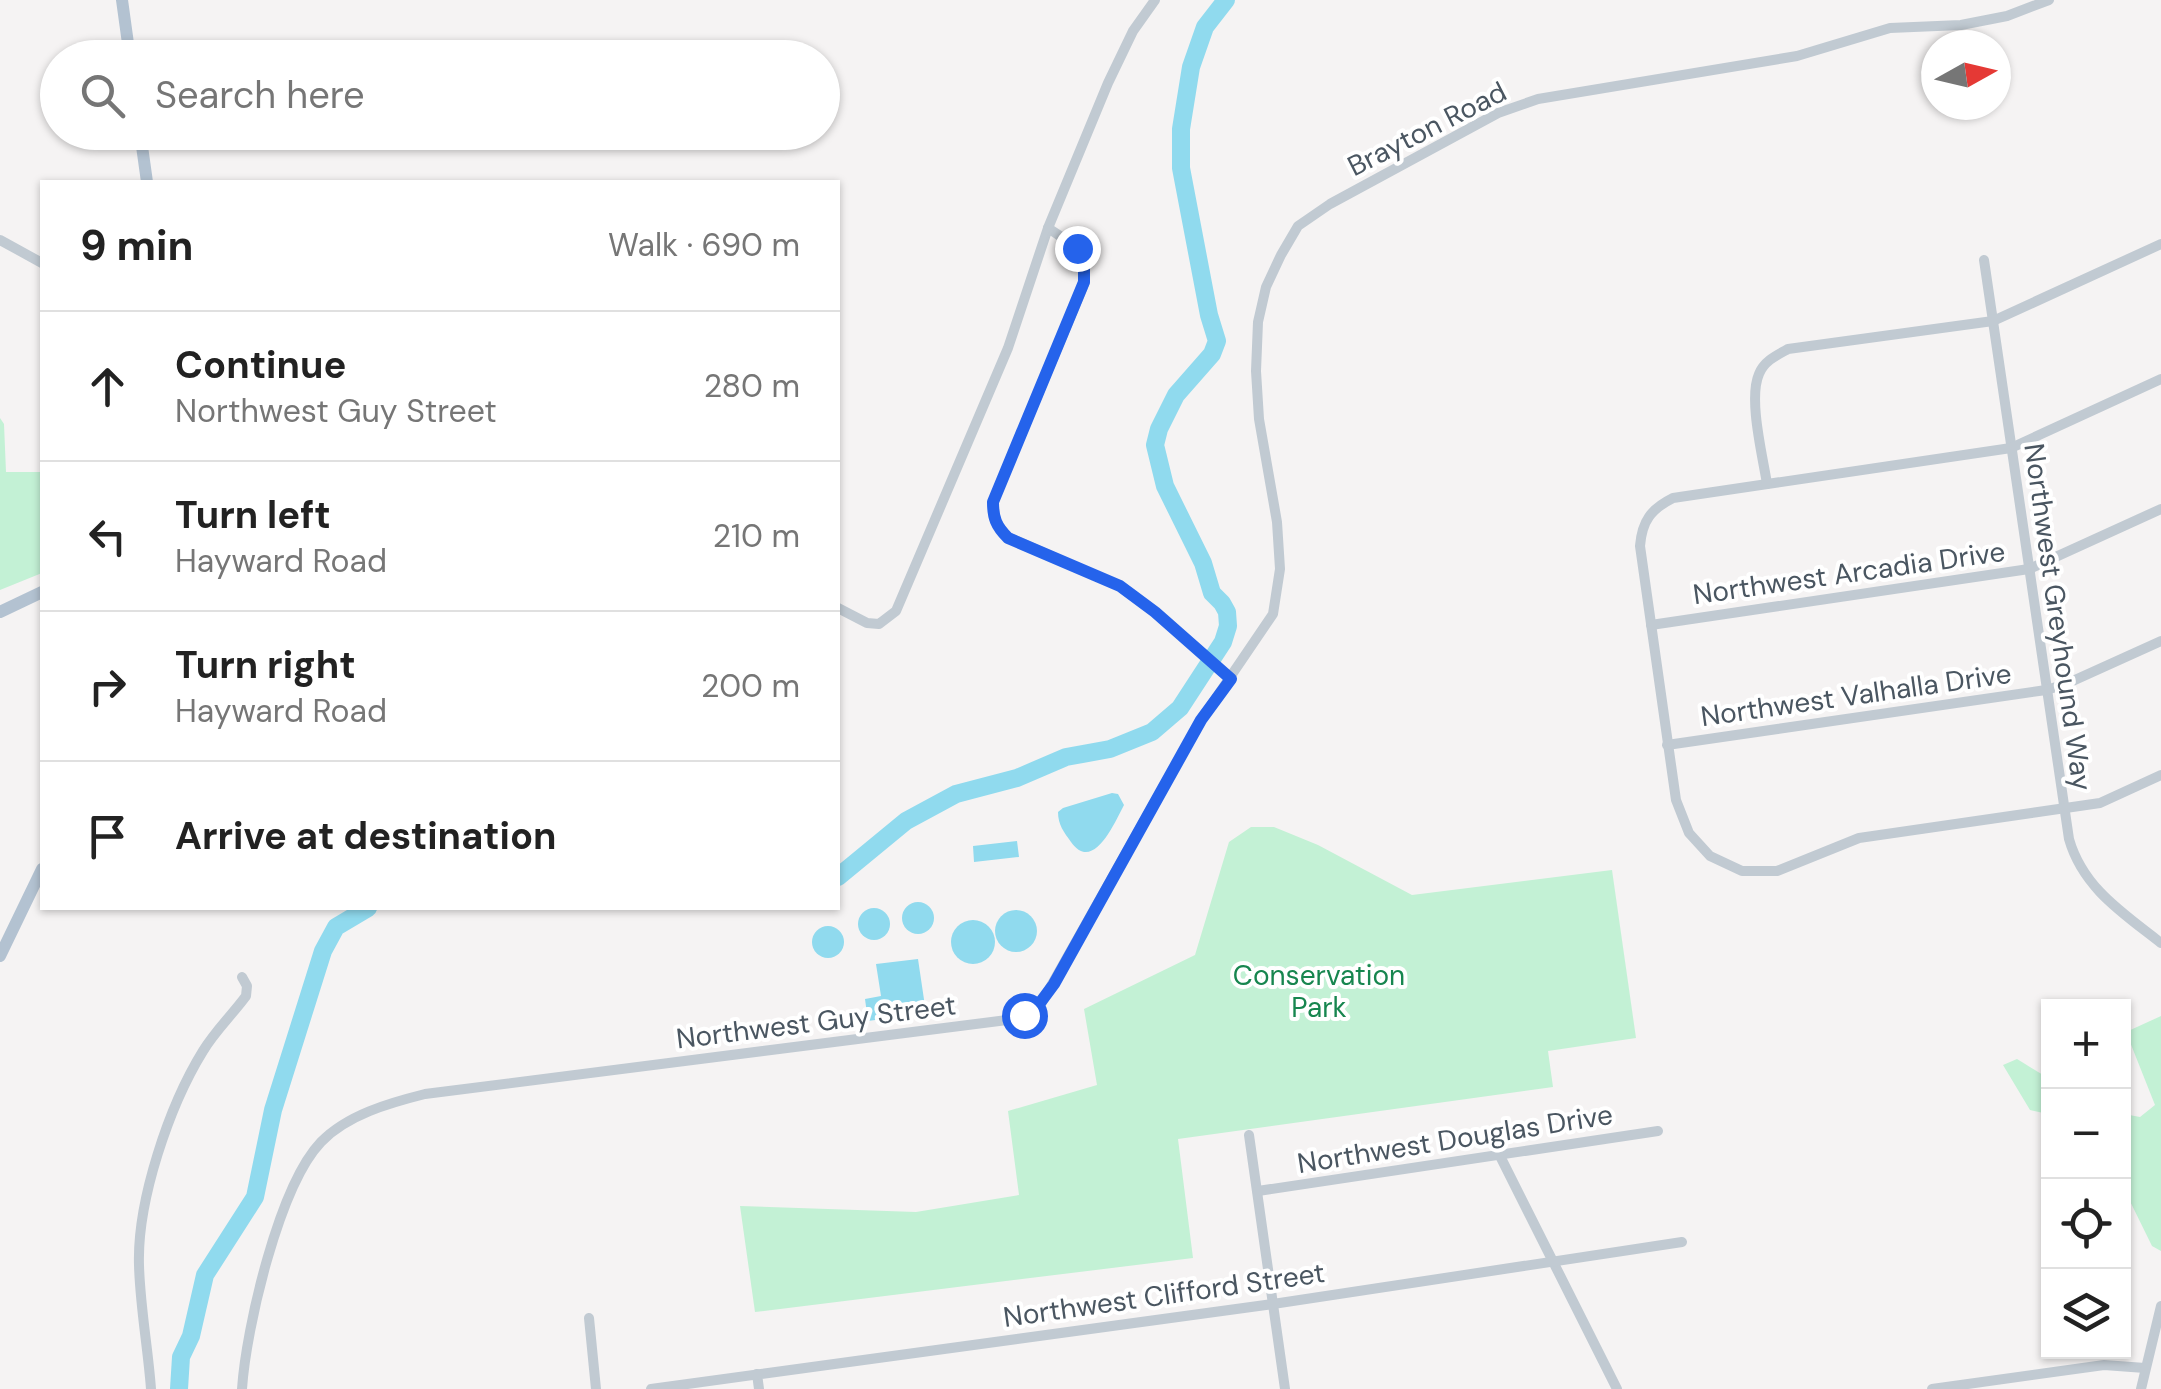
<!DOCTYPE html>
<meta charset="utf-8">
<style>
body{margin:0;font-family:"DM Sans",sans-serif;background:#f6f6f6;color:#222}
.controls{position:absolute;right:30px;bottom:30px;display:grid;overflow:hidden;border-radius:0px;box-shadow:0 2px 8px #0004}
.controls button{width:90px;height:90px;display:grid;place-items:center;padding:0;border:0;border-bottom:2px solid #e0e0e0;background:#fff;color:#222;font:50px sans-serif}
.compass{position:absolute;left:1921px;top:30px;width:90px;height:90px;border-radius:50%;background:#fff;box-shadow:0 2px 8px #0004;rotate:82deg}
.stop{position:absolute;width:30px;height:30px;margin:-22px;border:8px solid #2563eb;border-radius:50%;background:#fff}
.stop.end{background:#2563eb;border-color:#fff;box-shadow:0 2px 10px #0008}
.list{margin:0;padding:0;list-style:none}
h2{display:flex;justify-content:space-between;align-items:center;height:130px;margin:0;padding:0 40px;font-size:42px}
h2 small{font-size:32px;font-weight:400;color:#767676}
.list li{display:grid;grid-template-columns:65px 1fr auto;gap:30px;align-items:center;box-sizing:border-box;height:150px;padding:0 40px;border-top:2px solid #e0e0e0}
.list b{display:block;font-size:38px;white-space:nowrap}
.list p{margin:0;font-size:32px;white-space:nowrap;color:#767676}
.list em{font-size:32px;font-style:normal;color:#767676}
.icon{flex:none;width:55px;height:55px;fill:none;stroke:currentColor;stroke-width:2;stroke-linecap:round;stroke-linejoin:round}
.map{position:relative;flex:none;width:2161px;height:1389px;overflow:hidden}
.search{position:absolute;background:#fff;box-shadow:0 2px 8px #0004;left:40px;top:40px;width:800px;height:110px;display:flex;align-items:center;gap:25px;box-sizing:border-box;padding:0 35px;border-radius:55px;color:#767676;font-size:38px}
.panel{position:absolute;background:#fff;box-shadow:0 2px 8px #0004;left:40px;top:180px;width:800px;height:730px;border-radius:0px}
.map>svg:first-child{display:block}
.green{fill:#c3f1d5}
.water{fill:#90daee}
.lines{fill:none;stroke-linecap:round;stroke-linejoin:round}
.river{stroke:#90daee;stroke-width:18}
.minor{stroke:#c1cad2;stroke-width:10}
.major{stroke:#b3c2d1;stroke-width:12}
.route{stroke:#2563eb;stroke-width:12}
.labels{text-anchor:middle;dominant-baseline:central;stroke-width:8;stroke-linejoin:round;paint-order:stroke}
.street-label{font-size:28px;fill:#4a5661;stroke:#fff}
.park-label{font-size:28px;fill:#17864f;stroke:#fff}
</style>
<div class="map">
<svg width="2161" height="1389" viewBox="0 0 2161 1389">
<rect width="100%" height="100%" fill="#f5f3f3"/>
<g class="green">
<path d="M0,418L4,424L6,472H42V573L0,590Z"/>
<path d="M1251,827H1274L1318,845L1412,895L1612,870L1636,1038L1548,1051L1553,1087L1178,1139L1193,1258L755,1312L740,1206L916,1212L1019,1195L1008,1111L1097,1085L1084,1009L1195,955L1229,842Z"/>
<path d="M2161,1016V1251L2152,1246L2124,1189V1114L2140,1117L2155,1105L2126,1032Z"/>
<path d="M2017,1059L2048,1078V1114L2030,1110L2003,1065Z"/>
</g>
<g class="water">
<path d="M1112,793L1118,794L1124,805C1114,824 1093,873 1071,842C1064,832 1058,825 1058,812L1063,808Z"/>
<path d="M1017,841L1019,857L974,862L973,846Z"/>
<circle cx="918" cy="918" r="16"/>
<circle cx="874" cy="924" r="16"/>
<circle cx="1016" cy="931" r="21"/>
<circle cx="973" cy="942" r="22"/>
<circle cx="828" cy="942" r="16"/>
<path d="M918,959L926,1013L868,1021L865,999L881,996L876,964Z"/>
</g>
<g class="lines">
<g class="river">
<path d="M838,877L906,821L956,794L1017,778L1066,757L1110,749L1152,732L1180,708L1223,642L1228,626L1227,612L1222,603L1212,593L1203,563L1165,486L1155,445L1159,429L1176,395L1212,354L1217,341L1209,315L1181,168V129L1191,67L1205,27L1226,0"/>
<path d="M179,1389L181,1357L191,1336L205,1275L255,1197L273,1110L323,951L336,927L368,908"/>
</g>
<g class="minor">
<path d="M1048,228C1073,245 1084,249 1085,282L993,502C993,518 997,526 1008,537L1119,586L1155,612L1231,679"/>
<path d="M0,240L42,263"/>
<path d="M1984,260L2069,839C2083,888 2123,913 2161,943"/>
<path d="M2161,379L2011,448L1673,498C1651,509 1642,521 1640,546L1676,800L1689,833L1710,856L1742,871H1777L1859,838L2100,803L2161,775"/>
<path d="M1767,484C1763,457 1748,399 1759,374C1764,361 1777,355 1788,349L1993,321L2161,244"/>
<path d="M838,608L867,623L879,624L896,611L1008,348L1048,228L1108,83L1133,31L1155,0"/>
<path d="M1651,625L2029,569L2161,509"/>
<path d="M1667,745L2046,690L2066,684L2161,641"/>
<path d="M1249,1135L1285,1389"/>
<path d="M1500,1156L1617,1389"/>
<path d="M1258,1191L1658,1131"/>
<path d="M589,1318L596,1389"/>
<path d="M757,1374L759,1389"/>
<path d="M151,1389C148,1348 140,1306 139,1265C137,1201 169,1106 203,1051C215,1031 232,1015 246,996L247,986L242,977"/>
<path d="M242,1389C246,1328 279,1186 321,1142C347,1115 389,1103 425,1094L1007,1020L1034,1011L1042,1002L1201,720L1273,614L1280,569L1277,522L1259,419L1256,371L1258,322L1266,287L1281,255L1298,226L1330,204L1498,113L1538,99L1797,56L1890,28L1961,25L2007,16L2049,0"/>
<path d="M651,1389L1273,1304L1682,1242"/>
<path d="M1932,1389L2104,1365L2145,1368"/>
<path d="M2141,1389L2161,1306"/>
</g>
<g class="major">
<path d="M122,0L130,58"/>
<path d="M140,132L147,182"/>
<path d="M0,612L42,592"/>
<path d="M0,956L42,869"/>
</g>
</g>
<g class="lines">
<path class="route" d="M1024,1015L1034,1011L1054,984L1201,720L1231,679L1155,612L1120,586L1008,538C996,526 993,518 993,502L1084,282V264L1077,248"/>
</g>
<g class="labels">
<g class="street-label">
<text transform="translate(1427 129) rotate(-27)">Brayton Road</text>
<text transform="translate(1849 573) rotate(-8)">Northwest Arcadia Drive</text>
<text transform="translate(2058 617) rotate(82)">Northwest Greyhound Way</text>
<text transform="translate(1856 695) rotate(-8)">Northwest Valhalla Drive</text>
<text transform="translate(816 1022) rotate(-7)">Northwest Guy Street</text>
<text transform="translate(1455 1139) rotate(-9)">Northwest Douglas Drive</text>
<text transform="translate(1164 1295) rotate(-8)">Northwest Clifford Street</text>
</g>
<g class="park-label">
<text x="1319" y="975">Conservation<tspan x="1319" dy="32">Park</tspan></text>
</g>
</g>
</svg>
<div class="controls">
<button>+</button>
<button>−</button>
<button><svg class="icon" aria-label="locate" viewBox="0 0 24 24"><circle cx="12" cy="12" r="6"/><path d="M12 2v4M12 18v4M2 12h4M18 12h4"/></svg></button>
<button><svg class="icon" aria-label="layers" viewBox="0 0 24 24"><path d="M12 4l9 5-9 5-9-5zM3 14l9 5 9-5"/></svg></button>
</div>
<svg class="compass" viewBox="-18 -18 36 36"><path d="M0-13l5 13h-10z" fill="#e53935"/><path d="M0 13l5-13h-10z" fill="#767676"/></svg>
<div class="stop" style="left:1024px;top:1015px"></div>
<div class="stop end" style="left:1077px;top:248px"></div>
<div class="search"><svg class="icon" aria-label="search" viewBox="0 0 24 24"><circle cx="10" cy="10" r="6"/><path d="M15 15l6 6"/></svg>Search here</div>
<section class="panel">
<h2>9 min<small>Walk · 690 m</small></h2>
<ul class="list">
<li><svg class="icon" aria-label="ahead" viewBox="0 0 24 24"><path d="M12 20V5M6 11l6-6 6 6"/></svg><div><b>Continue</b><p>Northwest Guy Street</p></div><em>280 m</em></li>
<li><svg class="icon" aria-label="left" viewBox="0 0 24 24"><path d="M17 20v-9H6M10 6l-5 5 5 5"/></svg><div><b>Turn left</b><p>Hayward Road</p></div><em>210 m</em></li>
<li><svg class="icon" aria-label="right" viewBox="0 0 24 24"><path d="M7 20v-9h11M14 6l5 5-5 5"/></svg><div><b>Turn right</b><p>Hayward Road</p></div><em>200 m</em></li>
<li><svg class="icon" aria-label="arrive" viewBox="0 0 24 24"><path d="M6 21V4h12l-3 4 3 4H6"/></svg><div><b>Arrive at destination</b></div></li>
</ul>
</section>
</div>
